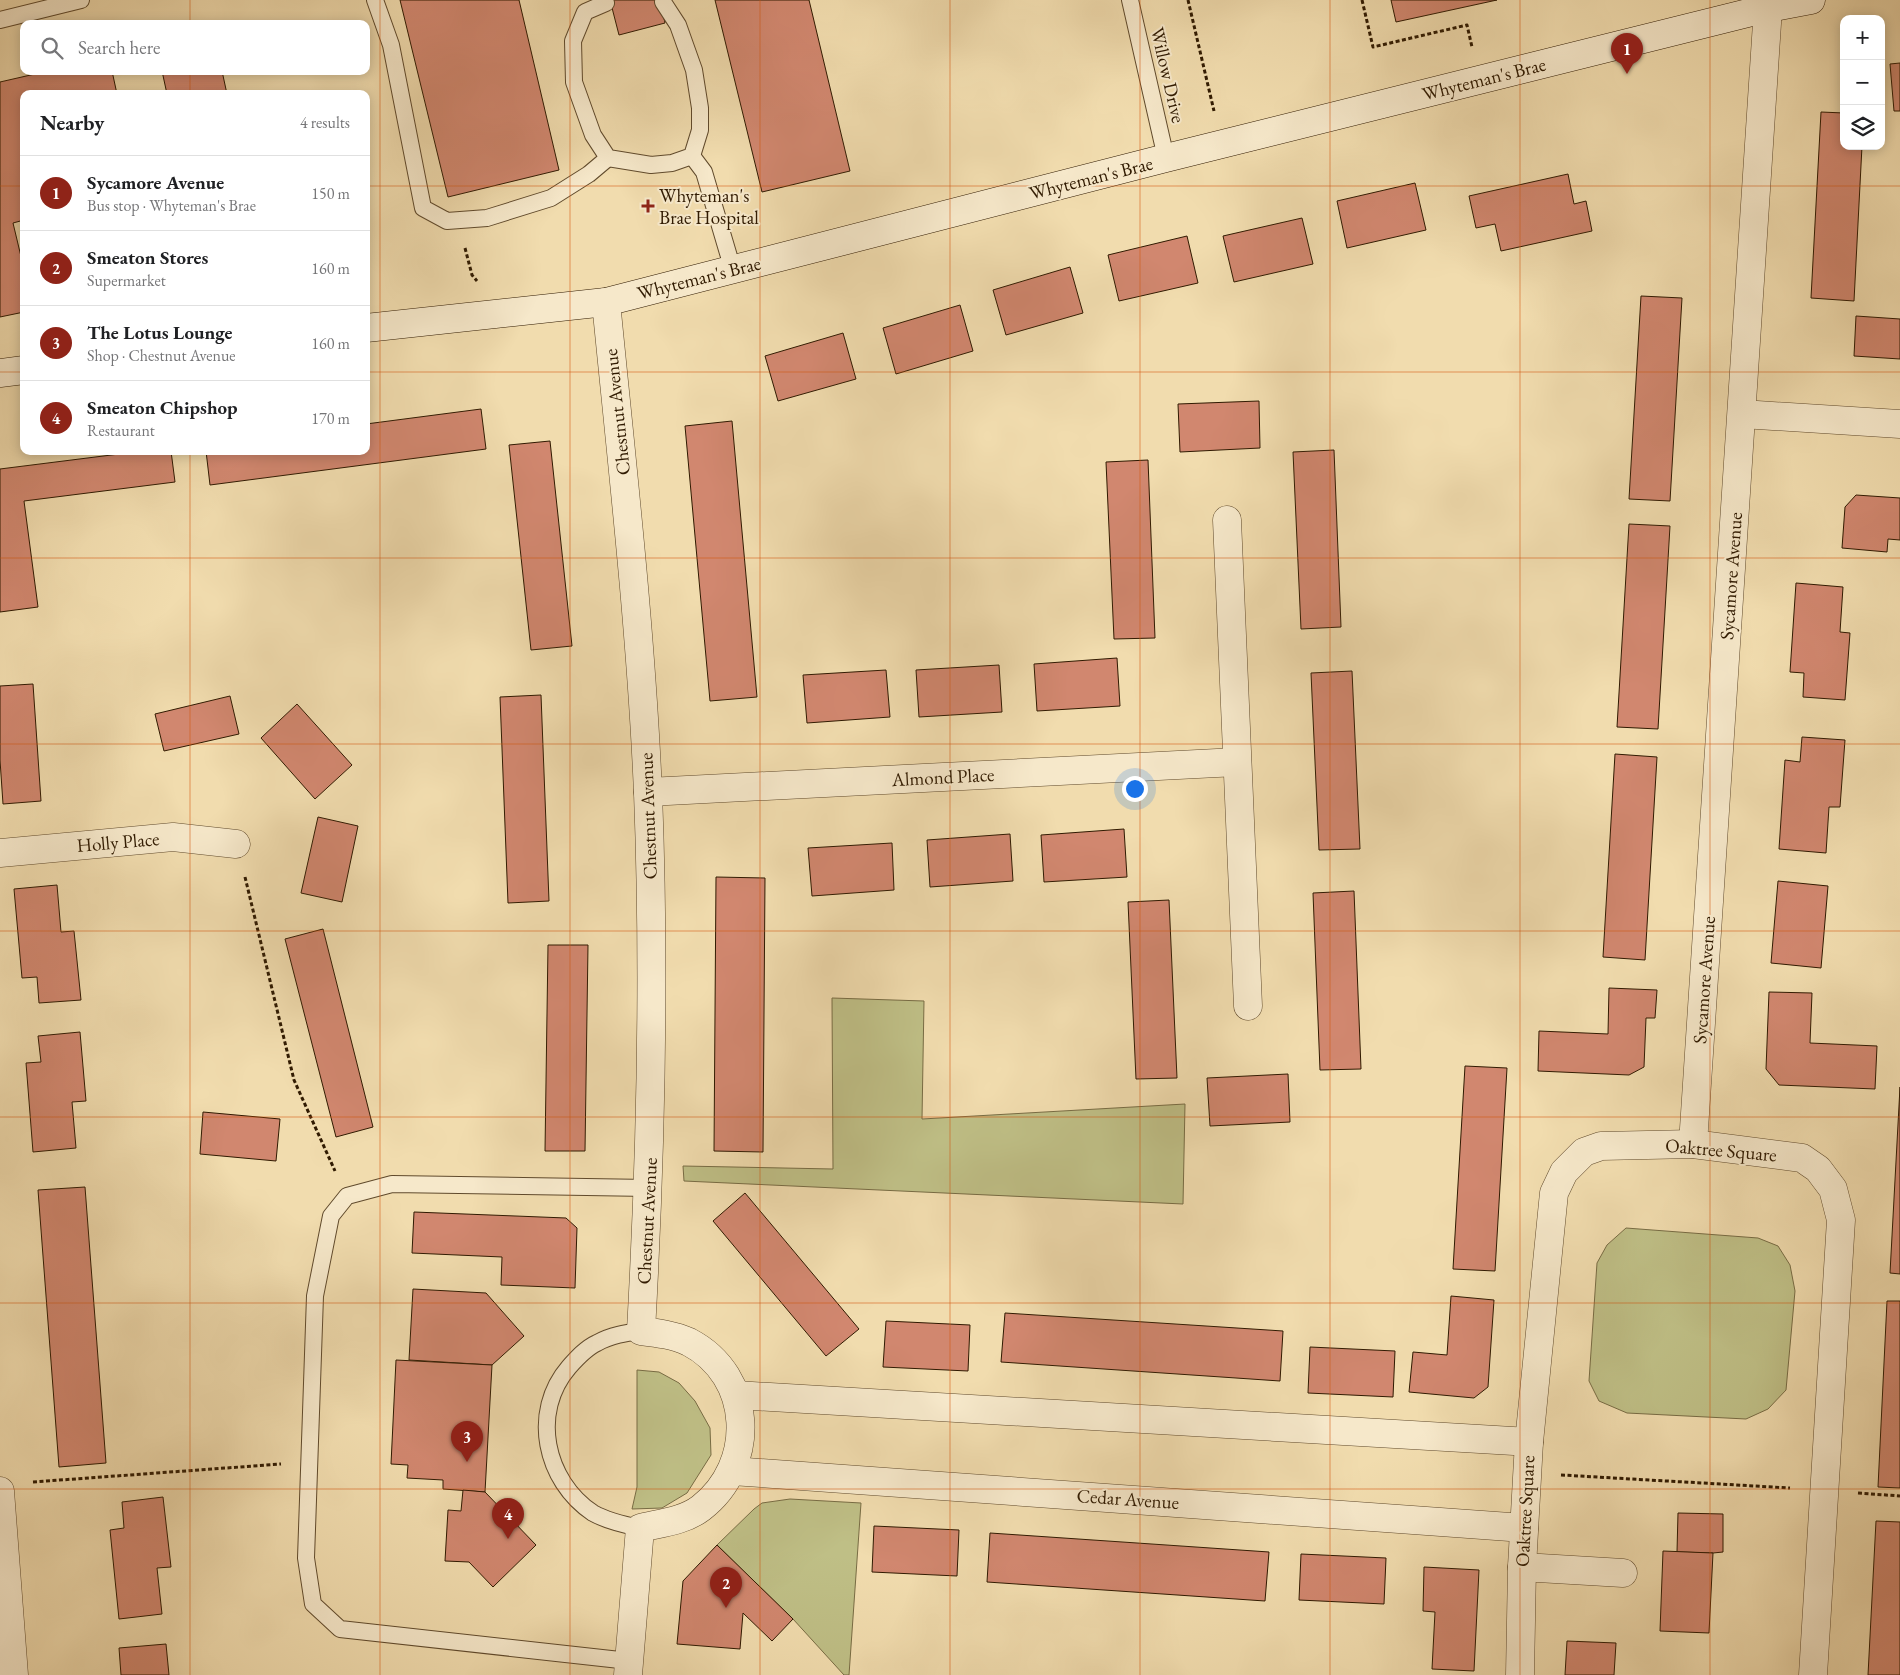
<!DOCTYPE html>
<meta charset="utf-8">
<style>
body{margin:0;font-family:"EB Garamond",serif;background:#f2f2f2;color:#202124}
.controls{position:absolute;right:15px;top:15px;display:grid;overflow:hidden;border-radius:10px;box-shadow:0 2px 12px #0003}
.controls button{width:45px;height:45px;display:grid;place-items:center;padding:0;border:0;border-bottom:1px solid #e0e0e0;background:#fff;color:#202124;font:25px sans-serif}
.you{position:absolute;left:1134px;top:788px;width:18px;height:18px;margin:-12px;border:4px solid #fff;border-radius:50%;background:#1a73e8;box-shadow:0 0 0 8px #1a73e833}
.badge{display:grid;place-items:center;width:32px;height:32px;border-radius:50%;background:#8f2418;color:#fff;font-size:16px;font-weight:700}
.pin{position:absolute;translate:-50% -41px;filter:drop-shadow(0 1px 2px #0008)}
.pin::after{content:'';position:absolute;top:26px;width:18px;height:15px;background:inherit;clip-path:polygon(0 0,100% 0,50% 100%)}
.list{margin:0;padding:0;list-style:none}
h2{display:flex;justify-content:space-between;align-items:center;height:65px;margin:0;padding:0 20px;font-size:21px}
h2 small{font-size:16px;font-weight:400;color:#757577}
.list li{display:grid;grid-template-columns:32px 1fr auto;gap:15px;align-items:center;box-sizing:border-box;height:75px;padding:0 20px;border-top:1px solid #e0e0e0}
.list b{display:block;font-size:19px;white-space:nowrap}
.list p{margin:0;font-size:16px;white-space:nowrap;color:#757577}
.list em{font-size:16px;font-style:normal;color:#757577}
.icon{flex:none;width:28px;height:28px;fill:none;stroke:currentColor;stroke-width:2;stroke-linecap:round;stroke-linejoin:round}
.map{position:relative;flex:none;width:1900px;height:1675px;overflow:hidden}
.search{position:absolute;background:#fff;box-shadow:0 2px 12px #0003;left:20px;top:20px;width:350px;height:55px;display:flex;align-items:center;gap:12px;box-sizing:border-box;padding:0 18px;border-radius:10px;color:#757577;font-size:19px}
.panel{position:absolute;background:#fff;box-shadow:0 2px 12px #0003;left:20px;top:90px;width:350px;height:365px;border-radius:10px}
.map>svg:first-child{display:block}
.green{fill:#bfbf86;stroke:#786c44}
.building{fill:#d1876f;stroke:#301a01}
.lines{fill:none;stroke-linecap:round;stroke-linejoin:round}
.lane-casing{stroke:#604a2c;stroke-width:18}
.street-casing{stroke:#604a2c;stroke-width:29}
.secondary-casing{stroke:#301a01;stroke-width:29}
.path{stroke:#301a01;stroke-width:3;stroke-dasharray:4 2.5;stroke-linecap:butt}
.lane{stroke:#f6e8ca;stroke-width:16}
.street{stroke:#f6e8ca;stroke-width:28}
.secondary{stroke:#f6e8ca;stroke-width:28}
.grid{fill:none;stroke:#d6530b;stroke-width:1;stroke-opacity:0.55}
.poi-dot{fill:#8f2418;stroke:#f6e8ca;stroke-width:2}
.labels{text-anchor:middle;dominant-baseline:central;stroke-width:4;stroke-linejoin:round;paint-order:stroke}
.street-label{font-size:19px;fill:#301a01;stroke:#f6e8ca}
.poi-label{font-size:19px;fill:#301a01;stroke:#f6e8ca;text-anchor:start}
</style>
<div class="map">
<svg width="1900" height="1675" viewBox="0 0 1900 1675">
<rect width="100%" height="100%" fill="#f1dcae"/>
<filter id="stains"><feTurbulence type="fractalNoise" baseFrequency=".004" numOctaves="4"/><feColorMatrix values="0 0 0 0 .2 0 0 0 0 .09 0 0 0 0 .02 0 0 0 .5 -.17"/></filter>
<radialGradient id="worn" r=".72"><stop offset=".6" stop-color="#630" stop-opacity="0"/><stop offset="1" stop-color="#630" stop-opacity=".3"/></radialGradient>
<g class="green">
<path d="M832,998L924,1001L922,1119L1185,1104L1183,1204L684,1181L683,1166L833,1169Z"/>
<path d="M1626,1228L1758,1238L1778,1246L1790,1265L1795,1291L1786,1390L1768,1409L1746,1419L1627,1413L1599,1401L1589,1381L1597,1263L1607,1245Z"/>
<path d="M637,1370L659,1372L679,1383L695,1401L710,1428L711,1455L687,1493L662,1508L632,1509L637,1487Z"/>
<path d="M790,1499L861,1503L849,1675H844L793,1619L717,1545L754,1509L762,1503Z"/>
</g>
<g class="building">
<path d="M400,0H519L559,170L448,197Z"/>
<path d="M610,0H660L665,23L619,35Z"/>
<path d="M715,0H809L850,171L762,192Z"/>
<path d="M1391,0H1497L1396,22Z"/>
<path d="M1900,63V111H1894L1890,64Z"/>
<path d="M48,71H112L117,94H24V220L13,223L24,269V312L0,317V82Z"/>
<path d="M162,71H222L227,94H167Z"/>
<path d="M1821,112L1844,113V146H1862L1854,301L1811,298Z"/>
<path d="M1568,174L1574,204L1586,201L1592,231L1501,251L1495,224L1476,228L1469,196Z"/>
<path d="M1415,183L1426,230L1347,248L1337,201Z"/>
<path d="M1302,218L1313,264L1234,282L1223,236Z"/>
<path d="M1187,236L1198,283L1119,301L1108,255Z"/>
<path d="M1070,267L1083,313L1006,335L993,290Z"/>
<path d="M1641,296L1682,298L1670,501L1629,499Z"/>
<path d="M960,305L973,351L896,374L883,328Z"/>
<path d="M1856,316L1900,319V359L1854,356Z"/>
<path d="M843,333L856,379L778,401L765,356Z"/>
<path d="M1259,401L1260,448L1180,452L1178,404Z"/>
<path d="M481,409L486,449L210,485L206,451H366V424Z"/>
<path d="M732,421L757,697L710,701L685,426Z"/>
<path d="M550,441L572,646L531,650L509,445Z"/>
<path d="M1334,450L1341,627L1301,629L1293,452Z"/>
<path d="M143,451H171L175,482L24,501L38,607L0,612V469Z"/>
<path d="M1148,460L1155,638L1114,639L1106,462Z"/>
<path d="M1856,495L1900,498V540L1888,539L1887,552L1842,548L1845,507Z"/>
<path d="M1629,524L1670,526L1658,729L1617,727Z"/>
<path d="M1796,583L1843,587L1840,632L1850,633L1845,700L1803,697L1804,673L1790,672Z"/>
<path d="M1117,658L1120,706L1037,711L1034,664Z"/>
<path d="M999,665L1002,712L919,717L916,670Z"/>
<path d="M886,670L890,717L807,723L803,675Z"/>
<path d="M1352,671L1360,849L1319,850L1311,673Z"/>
<path d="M33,684L41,801L3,804L0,760V686Z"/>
<path d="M541,695L549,901L508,903L500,697Z"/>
<path d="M230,696L239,734L164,751L155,714Z"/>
<path d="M297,704L352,765L315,799L261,738Z"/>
<path d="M1802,737L1845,740L1840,807H1829L1826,853L1779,849L1785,760L1800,762Z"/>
<path d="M1615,754L1657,757L1645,960L1603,957Z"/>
<path d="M318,817L358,826L342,902L301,893Z"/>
<path d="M1124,829L1127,877L1044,882L1041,835Z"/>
<path d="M1010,834L1013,881L930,887L927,840Z"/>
<path d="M892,843L894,890L812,896L808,848Z"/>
<path d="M716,877L765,878L763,1152L714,1151Z"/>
<path d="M1778,881L1828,886L1821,968L1771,963Z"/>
<path d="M57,885L61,932L74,931L81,1000L39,1003L37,977L22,978L14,889Z"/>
<path d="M1354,891L1361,1069L1320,1070L1313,893Z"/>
<path d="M1169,900L1177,1078L1136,1079L1128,902Z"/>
<path d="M323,929L373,1127L336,1137L285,939Z"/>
<path d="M548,945H588L585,1151H545Z"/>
<path d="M1609,988L1657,990L1655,1018H1646L1644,1067L1629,1075L1538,1071L1539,1031L1608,1034Z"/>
<path d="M1769,992L1812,993L1810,1043L1877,1046L1875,1089L1779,1085L1766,1069Z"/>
<path d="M80,1032L86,1101L72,1102L76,1148L33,1152L26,1063L41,1062L38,1036Z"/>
<path d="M1465,1066L1507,1068L1495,1271L1453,1269Z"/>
<path d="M1288,1074L1290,1122L1210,1126L1207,1078Z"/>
<path d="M1900,1087V1274L1890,1273Z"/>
<path d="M203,1112L280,1119L276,1161L200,1154Z"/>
<path d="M85,1187L106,1463L59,1467L38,1190Z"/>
<path d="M745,1193L859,1329L826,1356L713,1221Z"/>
<path d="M414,1212L566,1218L577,1228L575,1288L501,1285L502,1257L412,1253Z"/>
<path d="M413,1289L486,1293L524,1336L492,1365L409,1360Z"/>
<path d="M1451,1296L1494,1300L1488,1387L1474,1398L1409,1392L1413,1352L1447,1355Z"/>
<path d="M1887,1301H1900V1488L1878,1487Z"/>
<path d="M1005,1313L1283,1331L1280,1381L1001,1362Z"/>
<path d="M886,1321L970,1325L968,1371L883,1367Z"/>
<path d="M1310,1347L1395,1351L1393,1397L1308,1393Z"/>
<path d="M396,1360L492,1365L485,1492L443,1489V1480L407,1478L408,1465L391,1464Z"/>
<path d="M463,1490L485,1492L536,1545L493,1587L469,1562L445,1561L448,1510L461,1511Z"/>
<path d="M163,1497L171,1567L157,1568L162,1614L119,1619L110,1530L124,1528L122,1502Z"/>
<path d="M1678,1513L1723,1514V1552L1713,1553L1677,1552Z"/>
<path d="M1876,1521L1900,1522V1675H1868Z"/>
<path d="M874,1526L959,1530L957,1576L872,1572Z"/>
<path d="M990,1533L1269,1552L1265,1601L987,1582Z"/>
<path d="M717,1545L793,1619L772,1641L743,1613L740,1649L677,1644L683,1581Z"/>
<path d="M1663,1551L1713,1553L1709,1633L1660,1631Z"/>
<path d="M1301,1554L1386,1558L1384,1604L1299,1600Z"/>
<path d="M1424,1567L1479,1570L1474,1671L1432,1669L1435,1612L1423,1611Z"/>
<path d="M1567,1641L1616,1643L1614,1675H1565Z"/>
<path d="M166,1644L169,1675H121L119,1648Z"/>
</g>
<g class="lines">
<g class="lane-casing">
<g id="lane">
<path d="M375,0L391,45L423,208L447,221L487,218L551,198L589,174L608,158"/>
<path d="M1130,0L1166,158"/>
<path d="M606,3L585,12L573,41L574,82L593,135L608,158L651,165L672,163L692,156L700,130V108L694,70L678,25L663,2"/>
<path d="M0,20L81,0"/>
<path d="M692,156L704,172L733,270"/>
<path d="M640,1528C625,1525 607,1521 593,1513C545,1481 530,1412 569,1367C577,1358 586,1348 597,1343C611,1335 626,1333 641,1331"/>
<path d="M629,1661L340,1629L313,1604L306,1558L315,1296L331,1216L347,1196L392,1184L649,1188"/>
</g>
</g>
<g class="street-casing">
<g id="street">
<path d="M606,302C622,465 641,629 648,793C655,972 651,1151 641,1331C658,1333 674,1335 689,1342C754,1376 757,1465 701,1508C684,1521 661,1523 640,1528L628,1675"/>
<path d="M1742,414L1900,424"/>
<path d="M1227,520L1248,1006"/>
<path d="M648,792L1237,762"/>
<path d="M0,853L173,837L236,844"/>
<path d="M1693,1144L1768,8"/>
<path d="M736,1395L1529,1442"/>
<path d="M732,1471L1524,1528"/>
<path d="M0,1491L14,1675"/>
<path d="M1522,1567L1623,1573"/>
<path d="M1520,1675L1522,1567L1529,1442L1554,1193L1564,1172L1584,1152L1601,1146L1693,1144L1802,1158L1818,1169L1833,1189L1841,1220L1813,1675"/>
</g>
</g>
<g class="secondary-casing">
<g id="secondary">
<path d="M366,328L606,302L1166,158L1768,8L1811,0"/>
<path d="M0,373L24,370"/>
</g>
</g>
<g class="path">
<path d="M1188,0L1214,111"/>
<path d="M1362,0L1373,47L1467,25L1472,47"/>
<path d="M465,248L472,275L477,281"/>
<path d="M245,877L294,1080L335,1171"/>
<path d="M1561,1475L1790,1488"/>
<path d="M33,1482L281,1464"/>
<path d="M1858,1493L1900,1496"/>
</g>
<use href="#lane" class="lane"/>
<use href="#street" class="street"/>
<use href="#secondary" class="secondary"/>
</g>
<path class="grid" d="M190,0V24M380,0V1675M570,0V1675M760,0V1675M950,0V1675M1140,0V1675M1330,0V1675M1520,0V1675M1710,0V1675M190,71V94M0,186H24M366,186H1900M0,372H24M366,372H1900M190,451V1675M0,558H1900M0,744H1900M0,931H1900M0,1117H1900M0,1303H1900M0,1489H1900"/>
<path class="poi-dot" d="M645.5 198.5h5v5h5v5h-5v5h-5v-5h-5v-5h5z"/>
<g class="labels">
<g class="street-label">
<text transform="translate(1168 75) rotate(77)">Willow Drive</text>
<text transform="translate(1484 79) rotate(-14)">Whyteman's Brae</text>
<text transform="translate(1091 178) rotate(-14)">Whyteman's Brae</text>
<text transform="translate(699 278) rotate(-14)">Whyteman's Brae</text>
<text transform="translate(617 412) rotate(-96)">Chestnut Avenue</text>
<text transform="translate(1731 576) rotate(-86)">Sycamore Avenue</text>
<text transform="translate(943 777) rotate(-3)">Almond Place</text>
<text transform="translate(648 816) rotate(-92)">Chestnut Avenue</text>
<text transform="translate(118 842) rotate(-5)">Holly Place</text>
<text transform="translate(1704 980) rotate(-86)">Sycamore Avenue</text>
<text transform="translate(1721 1150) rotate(5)">Oaktree Square</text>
<text transform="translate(647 1221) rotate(-87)">Chestnut Avenue</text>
<text transform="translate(1128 1499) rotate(4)">Cedar Avenue</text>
<text transform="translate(1525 1511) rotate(-87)">Oaktree Square</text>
</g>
<g class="poi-label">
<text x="659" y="195">Whyteman's<tspan x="659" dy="22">Brae Hospital</tspan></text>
</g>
</g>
<rect width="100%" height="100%" filter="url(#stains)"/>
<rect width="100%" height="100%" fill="url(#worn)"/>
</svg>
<div class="controls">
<button>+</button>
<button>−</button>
<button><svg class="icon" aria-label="layers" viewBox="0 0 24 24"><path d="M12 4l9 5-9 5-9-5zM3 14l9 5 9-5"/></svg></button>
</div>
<div class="you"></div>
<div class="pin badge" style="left:1627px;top:74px">1</div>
<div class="pin badge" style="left:726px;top:1608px">2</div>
<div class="pin badge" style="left:467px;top:1462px">3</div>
<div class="pin badge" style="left:508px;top:1539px">4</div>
<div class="search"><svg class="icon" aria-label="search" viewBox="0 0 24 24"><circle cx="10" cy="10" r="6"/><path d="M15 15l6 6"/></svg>Search here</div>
<section class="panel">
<h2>Nearby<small>4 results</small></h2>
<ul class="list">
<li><span class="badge">1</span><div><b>Sycamore Avenue</b><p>Bus stop · Whyteman's Brae</p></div><em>150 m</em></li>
<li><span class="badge">2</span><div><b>Smeaton Stores</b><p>Supermarket</p></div><em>160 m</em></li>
<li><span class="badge">3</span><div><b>The Lotus Lounge</b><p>Shop · Chestnut Avenue</p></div><em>160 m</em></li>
<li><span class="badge">4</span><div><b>Smeaton Chipshop</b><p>Restaurant</p></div><em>170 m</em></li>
</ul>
</section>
</div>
